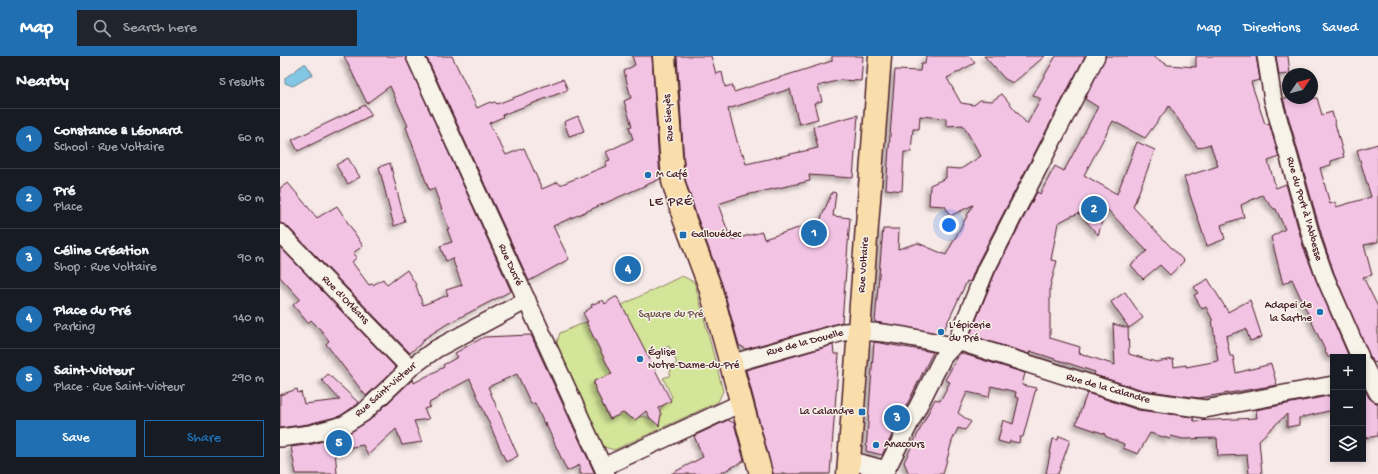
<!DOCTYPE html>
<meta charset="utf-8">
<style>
body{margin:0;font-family:"Gochi Hand",sans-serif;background:#20242c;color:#f1f3f6}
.controls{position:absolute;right:12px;bottom:12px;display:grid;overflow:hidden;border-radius:0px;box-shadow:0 2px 6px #0003}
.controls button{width:36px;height:36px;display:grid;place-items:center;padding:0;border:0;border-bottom:1px solid #363941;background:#171b24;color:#f1f3f6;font:20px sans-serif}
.compass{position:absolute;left:1002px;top:12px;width:36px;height:36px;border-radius:50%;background:#171b24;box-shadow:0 2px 6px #0003;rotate:55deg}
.you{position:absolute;left:669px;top:169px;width:14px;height:14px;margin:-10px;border:3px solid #fff;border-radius:50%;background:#1a73e8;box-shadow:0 0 0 6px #1a73e833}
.badge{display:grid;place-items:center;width:26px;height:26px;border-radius:50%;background:#1f6fb2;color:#fff;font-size:13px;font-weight:700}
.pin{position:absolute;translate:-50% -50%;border:2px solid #fff;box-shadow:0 1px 4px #0006}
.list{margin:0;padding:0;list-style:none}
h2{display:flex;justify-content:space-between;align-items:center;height:52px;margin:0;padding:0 16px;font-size:17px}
h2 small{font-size:13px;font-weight:400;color:#9ea1a6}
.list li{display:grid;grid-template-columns:26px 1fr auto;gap:12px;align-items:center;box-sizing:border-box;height:60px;padding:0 16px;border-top:1px solid #363941}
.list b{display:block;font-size:15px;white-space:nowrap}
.list p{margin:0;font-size:13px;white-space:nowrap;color:#9ea1a6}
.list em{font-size:13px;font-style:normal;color:#9ea1a6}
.actions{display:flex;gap:8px;padding:12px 16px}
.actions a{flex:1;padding:9px 0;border:1px solid #1f6fb2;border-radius:0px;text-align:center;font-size:14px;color:#1f6fb2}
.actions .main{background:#1f6fb2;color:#fff}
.icon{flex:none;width:22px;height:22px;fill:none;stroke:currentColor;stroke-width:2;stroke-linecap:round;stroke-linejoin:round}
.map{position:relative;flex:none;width:1098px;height:418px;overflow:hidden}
header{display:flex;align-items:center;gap:24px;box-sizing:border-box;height:56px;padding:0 20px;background:#1f6fb2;color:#fff}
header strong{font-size:19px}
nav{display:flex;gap:22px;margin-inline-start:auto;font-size:14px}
.search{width:280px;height:36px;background:#20242c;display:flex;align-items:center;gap:10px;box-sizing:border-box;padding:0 14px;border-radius:0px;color:#9ea1a6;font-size:15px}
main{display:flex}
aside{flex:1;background:#171b24}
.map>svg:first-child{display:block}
.green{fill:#d3e598;stroke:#8e8262}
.water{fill:#82c7e3;stroke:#6c8499}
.building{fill:#f3c3e4;stroke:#4a1f2b;filter:url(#shadow)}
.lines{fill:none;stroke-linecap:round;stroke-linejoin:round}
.minor-casing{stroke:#4a1f2b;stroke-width:20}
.primary-casing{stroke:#4a1f2b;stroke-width:25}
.minor{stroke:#f7f3e8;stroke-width:17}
.primary{stroke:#f9deab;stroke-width:22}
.poi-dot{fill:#1f6fb2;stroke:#f7f3e8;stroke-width:1.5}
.labels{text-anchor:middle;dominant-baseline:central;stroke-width:3;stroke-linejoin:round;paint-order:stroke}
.street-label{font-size:11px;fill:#4a1f2b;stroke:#f7f3e8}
.poi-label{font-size:11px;fill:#4a1f2b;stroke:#f7f3e8;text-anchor:start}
.park-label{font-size:11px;fill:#6c5046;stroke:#f7f3e8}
.quarter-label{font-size:13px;letter-spacing:1px;fill:#4a1f2b;stroke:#f7f3e8}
</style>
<header>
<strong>Map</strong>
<div class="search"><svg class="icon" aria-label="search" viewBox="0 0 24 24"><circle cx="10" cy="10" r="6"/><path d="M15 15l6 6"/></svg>Search here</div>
<nav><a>Map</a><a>Directions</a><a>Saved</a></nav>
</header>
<main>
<aside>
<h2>Nearby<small>5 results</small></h2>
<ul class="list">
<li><span class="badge">1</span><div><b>Constance &amp; Léonard</b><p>School · Rue Voltaire</p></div><em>60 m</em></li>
<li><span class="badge">2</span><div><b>Pré</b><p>Place</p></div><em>60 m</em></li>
<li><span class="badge">3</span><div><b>Céline Création</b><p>Shop · Rue Voltaire</p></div><em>90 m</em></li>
<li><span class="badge">4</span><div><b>Place du Pré</b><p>Parking</p></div><em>140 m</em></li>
<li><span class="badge">5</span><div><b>Saint-Victeur</b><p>Place · Rue Saint-Victeur</p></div><em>290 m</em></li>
</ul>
<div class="actions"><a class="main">Save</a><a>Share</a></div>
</aside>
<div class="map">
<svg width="1098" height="418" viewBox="0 0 1098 418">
<defs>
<filter id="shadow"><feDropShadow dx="-3.5" dy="3.5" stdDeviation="2" flood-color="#0004"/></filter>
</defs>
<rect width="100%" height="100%" fill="#f6e9e7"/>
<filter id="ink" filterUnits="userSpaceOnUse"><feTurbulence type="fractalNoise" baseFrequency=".025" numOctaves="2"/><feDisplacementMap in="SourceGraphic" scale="8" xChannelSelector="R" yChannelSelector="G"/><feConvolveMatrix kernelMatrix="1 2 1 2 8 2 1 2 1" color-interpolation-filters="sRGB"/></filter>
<g filter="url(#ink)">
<path class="green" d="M402,220L414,226L417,235L443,335L438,346L334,394L321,390L276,289L280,277L306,266L333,317L313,327L329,363L348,354L349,361L355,363C366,358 365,361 375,365L384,347L388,346L392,341L383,322L389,320L391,314L389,311L397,307L389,290L367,301L342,249Z"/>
<path class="water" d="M24,8H26L32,17V19L13,30L5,27V22Z"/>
<g class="building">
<path d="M64,0H125L231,235L167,268L142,284H145L130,297L7,170L0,167V132L8,127L37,162L57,150L83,190L73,197L77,201L72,206L89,229L92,228L93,229L103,223L107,229L127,214L135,227L143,249L168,239L166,234L182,229L172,202L166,205L160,190L172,186L167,173H169L154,132L149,134L126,71L128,70L110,30L87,47Z"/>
<path d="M146,0H172L197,52L210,46L211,47L215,46L217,48L283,23L288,34L222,59L223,61L209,67L226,99L244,92L262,133L278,126L280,129L326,110L325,106L330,104L326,96L353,83L349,71L352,70L344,45L351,42L344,15L355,9L352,0H372L380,123L273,170L289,203L249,225Z"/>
<path d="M397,0H431L436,18L442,16L445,31L452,29L454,36L552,5V0H583L581,25L560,24L538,30L542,45L534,47L538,63L519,68L510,33L448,53L461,99L463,98L466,108L538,92L533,71L578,59L573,122L529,119L530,125L466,139L438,148L451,184L482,176L484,183L540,165L552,136L556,137L553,160L570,162L562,266L466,293L459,289L442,228L416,158L405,123Z"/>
<path d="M646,0H689L695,7L667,22L681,47L694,49L700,44L712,45L722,38L747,68L761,43L753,39L776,0H805L697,208L690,226L687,225L662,278L595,266L603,173H619L618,193L638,187L666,199L693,149L670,160L665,150L649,149L650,129L666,122V112L681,113L701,100L683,69L666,70V62L640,60L639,73H633L631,96H624L622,135L606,133L615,14L640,15L641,8H645Z"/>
<path d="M704,0H765L733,27L725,23Z"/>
<path d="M826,0H872L888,9L916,11V0H976L980,24L971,26L985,68L989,67L999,101L988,105L996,132L1006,128L1023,190L1036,224L1069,301H1048L1012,223L1003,228L991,181L1005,173L996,153H994L982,139L961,149L964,161L941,169L945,183L927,190L904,121L938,110L930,88L918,92L889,50L865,82L833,65L804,119L837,138L857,86L875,94L853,151L904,205L890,219L880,209L863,223L851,209L867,195L826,152L818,179L799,157L789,161L778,167L771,204L777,205L770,231V282L800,291L799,297L835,309L833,268L848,272L849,298L876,306L893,303L894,311L906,309V311L938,305L932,263L926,251L922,253L914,239L918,237L914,231L928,223L948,256L970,244L982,281L970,285L966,273L946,280L950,300H953L956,317L991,308L997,329L919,342L863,334L814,319L815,316L778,304L750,295L749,298L690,279L715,217L757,136L760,138L775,110L784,115L818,51L805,43Z"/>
<path d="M996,0H1008L1010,18L999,19Z"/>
<path d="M1003,42H1037L1042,59L1052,56L1064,101L1051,105V109L1040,112L1050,148L1055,146L1056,151L1091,141L1077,94L1098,88V186L1084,189L1092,219L1083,221L1098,251V307L1093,306L1090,301L1054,217L1043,184Z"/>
<path d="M85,49L92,59L18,95L12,84Z"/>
<path d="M298,60L304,75L289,80L284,66Z"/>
<path d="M68,102L80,121L68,128L56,109Z"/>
<path d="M110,107L125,166L114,170L99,111Z"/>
<path d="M0,191L116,312L86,340L46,288L49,285L41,274L31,264L28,267L13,249L20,243L0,221Z"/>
<path d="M845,236L863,262L849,272L831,246Z"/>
<path d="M335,241H337L342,249L391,345L378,352L381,358L379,370L370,362L366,355L355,364L343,357L330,363L315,333L314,325L332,318L306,266H308L303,257L312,251L311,249L323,244L325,248Z"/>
<path d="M251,279L315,418H300V409L287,415L265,366V370L255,347L251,348L237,318L208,331L238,400L226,406L190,323L160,339V341L149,347L150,351L144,353L149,363L134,365L142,386L122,389L116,373L88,399L83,389L55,394L57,418H16L11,391L33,388L69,377L90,364L133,323L134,327L164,311L163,309L178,301L175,297L204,281Z"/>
<path d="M594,286L653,296L602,399L586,395Z"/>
<path d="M553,289L554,298H559L550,418H493L466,314Z"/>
<path d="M680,297L745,317L742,329L756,332L743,381H740L739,387L730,385L729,388L718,385L723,364L733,368L739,342L735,341L736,336L711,330L709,341L687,336L678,357L691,366L685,374L678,372L672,385L663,418H629L624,406L655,343L660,345L670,326L665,324Z"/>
<path d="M48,318L79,347L60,360L28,368L0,372V339L17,333L18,337L21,336L24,348L60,344L42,324Z"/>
<path d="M1083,330L1089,342L1098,348V380L1084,382Z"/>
<path d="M807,337L858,354L913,361L914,365L977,362L976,354L1053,339V354L1019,362V369L1007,371V358L979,384L982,418H969L967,399L938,400L937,382L903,383L891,380L890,383L870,377L858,398L843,392L844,388L825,380V378L796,368Z"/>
<path d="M448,364L454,367L464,405L439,418H391L423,401L414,380Z"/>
<path d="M779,380L790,384L778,418H766L773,383L778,384Z"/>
</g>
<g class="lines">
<g class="minor-casing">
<g id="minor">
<path d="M135,0L326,418"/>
<path d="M986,0L993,44L1033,187L1045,221L1080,301"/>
<path d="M0,177L130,312"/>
<path d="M677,285L861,344L925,353L1053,329"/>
<path d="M450,308L563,276C598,273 637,282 672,290"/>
<path d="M1083,308L1098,337"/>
<path d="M0,382L30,378L64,369L83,357L130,312L156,293L247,244"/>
<path d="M569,404L606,414L663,301L677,285L706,213L816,0"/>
<path d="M323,411L461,347"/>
</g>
</g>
<g class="primary-casing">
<g id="primary">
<path d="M384,0L393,125L404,162L430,231L481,418"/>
<path d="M568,418L600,0"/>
</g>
</g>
<use href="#minor" class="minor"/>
<use href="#primary" class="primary"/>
</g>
</g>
<g class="poi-dot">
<circle cx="368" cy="119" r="4"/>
<rect x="399" y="175" width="8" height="8" rx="2"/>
<circle cx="1040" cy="256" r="4"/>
<circle cx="661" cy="276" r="4"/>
<circle cx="360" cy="303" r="4"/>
<rect x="578" y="352" width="8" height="8" rx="2"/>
<circle cx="596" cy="389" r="4"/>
</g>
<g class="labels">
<g class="street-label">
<text transform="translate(389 62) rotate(-94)">Rue Sieyès</text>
<text transform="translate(1024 153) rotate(74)">Rue du Port à l'Abbesse</text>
<text transform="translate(230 209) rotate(65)">Rue Ducré</text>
<text transform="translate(584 209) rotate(-86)">Rue Voltaire</text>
<text transform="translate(65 244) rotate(46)">Rue d'Orléans</text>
<text transform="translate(525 287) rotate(-15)">Rue de la Douelle</text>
<text transform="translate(828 333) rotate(16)">Rue de la Calandre</text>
<text transform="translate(106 334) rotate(-41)">Rue Saint-Victeur</text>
</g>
<g class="poi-label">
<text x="376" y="119">M Café</text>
<text x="411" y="179">Gallouédec</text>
<text x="1032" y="250" text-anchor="end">Adapei de<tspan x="1032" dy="13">la Sarthe</tspan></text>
<text x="669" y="270">L'épicerie<tspan x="669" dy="13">du Pré</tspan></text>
<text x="368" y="297">Église<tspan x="368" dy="13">Notre-Dame-du-Pré</tspan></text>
<text x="574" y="356" text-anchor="end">La Calandre</text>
<text x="604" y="389">Anacours</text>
</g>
<g class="park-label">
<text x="391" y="259">Square du Pré</text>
</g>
<g class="quarter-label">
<text x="391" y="146">LE PRÉ</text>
</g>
</g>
</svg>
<div class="controls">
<button>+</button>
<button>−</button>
<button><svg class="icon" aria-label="layers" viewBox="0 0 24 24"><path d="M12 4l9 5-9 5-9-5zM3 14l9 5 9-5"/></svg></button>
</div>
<svg class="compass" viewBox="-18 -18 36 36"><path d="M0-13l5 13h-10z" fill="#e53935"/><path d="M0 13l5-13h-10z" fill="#9ea1a6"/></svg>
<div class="you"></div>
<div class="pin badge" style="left:534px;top:177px">1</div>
<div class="pin badge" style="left:814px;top:153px">2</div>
<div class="pin badge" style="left:617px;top:362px">3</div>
<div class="pin badge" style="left:348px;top:213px">4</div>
<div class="pin badge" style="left:59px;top:387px">5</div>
</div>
</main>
